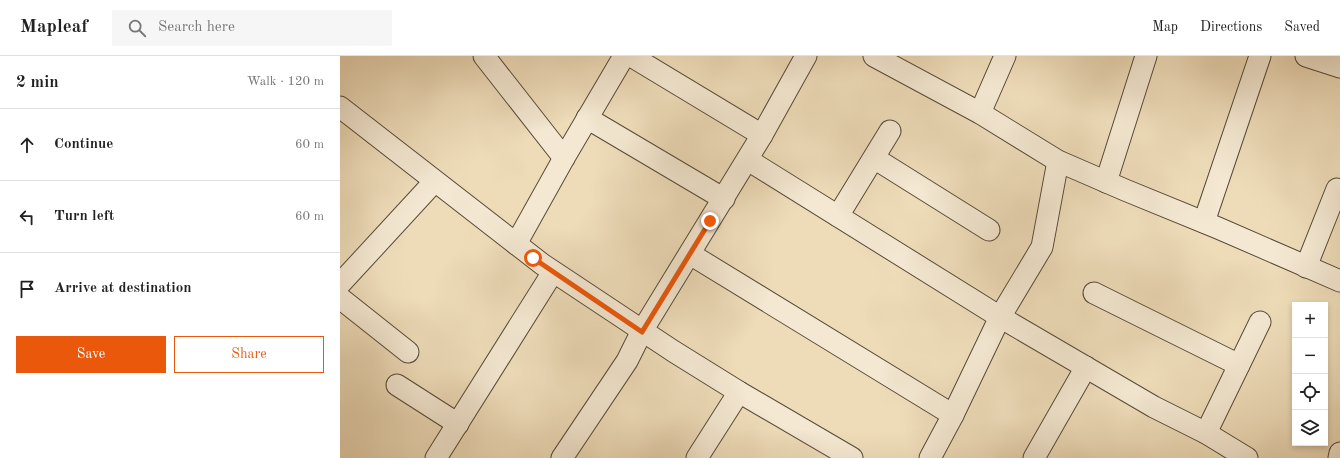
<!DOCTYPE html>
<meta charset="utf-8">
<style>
body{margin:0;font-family:"Old Standard TT",serif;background:#f6f6f6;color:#222}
.controls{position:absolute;right:12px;bottom:12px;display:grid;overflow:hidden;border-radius:0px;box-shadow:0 2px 6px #0003}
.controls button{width:36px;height:36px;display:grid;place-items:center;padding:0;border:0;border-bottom:1px solid #e0e0e0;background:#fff;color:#222;font:20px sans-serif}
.stop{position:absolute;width:12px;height:12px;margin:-9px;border:3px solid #ea580c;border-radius:50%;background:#fff}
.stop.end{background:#ea580c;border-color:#fff;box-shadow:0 1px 4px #0008}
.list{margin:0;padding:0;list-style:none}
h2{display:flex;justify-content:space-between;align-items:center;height:52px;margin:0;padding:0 16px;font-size:17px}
h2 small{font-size:13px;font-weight:400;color:#767676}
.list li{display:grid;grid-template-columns:26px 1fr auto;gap:12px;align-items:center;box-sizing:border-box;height:72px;padding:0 16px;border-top:1px solid #e0e0e0}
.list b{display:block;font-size:15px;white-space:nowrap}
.list em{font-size:13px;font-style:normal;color:#767676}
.actions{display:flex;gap:8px;padding:12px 16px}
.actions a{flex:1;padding:9px 0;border:1px solid #ea580c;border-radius:0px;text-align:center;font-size:14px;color:#ea580c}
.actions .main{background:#ea580c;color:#fff}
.icon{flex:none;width:22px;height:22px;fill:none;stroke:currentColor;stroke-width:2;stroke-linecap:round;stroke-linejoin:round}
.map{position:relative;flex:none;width:1000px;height:402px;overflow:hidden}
header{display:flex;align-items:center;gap:24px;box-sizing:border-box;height:56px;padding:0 20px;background:#fff;border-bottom:1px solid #e0e0e0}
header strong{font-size:19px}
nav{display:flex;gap:22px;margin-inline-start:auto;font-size:14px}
.search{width:280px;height:36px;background:#f6f6f6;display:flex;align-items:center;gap:10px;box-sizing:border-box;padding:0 14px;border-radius:0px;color:#767676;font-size:15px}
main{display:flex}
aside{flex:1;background:#fff}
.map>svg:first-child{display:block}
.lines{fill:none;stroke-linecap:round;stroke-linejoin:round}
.minor-casing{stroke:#574a38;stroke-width:23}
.minor{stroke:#f4e8d2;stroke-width:21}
.route{stroke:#ea580c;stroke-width:5}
</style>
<header>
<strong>Mapleaf</strong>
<div class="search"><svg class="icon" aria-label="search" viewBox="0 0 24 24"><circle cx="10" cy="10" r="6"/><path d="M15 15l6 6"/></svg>Search here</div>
<nav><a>Map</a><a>Directions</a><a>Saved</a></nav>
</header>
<main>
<aside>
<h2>2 min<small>Walk · 120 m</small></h2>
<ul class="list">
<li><svg class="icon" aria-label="ahead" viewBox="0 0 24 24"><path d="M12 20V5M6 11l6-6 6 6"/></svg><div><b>Continue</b></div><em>60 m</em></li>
<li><svg class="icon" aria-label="left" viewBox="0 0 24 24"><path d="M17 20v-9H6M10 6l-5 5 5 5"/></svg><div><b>Turn left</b></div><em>60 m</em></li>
<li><svg class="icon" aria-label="arrive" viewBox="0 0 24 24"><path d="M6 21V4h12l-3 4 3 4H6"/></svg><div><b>Arrive at destination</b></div></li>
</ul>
<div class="actions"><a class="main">Save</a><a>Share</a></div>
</aside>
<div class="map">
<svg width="1000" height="402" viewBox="0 0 1000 402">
<rect width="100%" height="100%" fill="#eedcb9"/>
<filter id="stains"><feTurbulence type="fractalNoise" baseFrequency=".005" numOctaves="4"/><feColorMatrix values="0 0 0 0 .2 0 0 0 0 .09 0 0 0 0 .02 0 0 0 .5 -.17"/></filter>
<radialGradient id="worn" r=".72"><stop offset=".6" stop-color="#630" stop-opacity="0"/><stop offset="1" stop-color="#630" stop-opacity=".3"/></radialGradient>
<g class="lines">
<g class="minor-casing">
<g id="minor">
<path d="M144,0L224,102"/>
<path d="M291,0L422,79"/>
<path d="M534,0L640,57L718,105L785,134L878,172L1000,225"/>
<path d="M966,0L1000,11"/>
<path d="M0,51L202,208L333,295L399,336L512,402"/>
<path d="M640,57L665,0"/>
<path d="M247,62L384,143"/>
<path d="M534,102L649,174"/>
<path d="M408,104L660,261L814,351L866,377L907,402"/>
<path d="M766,126L806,0"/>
<path d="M498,160L550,75"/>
<path d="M864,166L920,0"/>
<path d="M176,188L224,102L284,0"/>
<path d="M350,198L613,359"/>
<path d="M966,211L997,133L1000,134"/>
<path d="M0,228L94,126"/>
<path d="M754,237L899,309"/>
<path d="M0,242L68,296"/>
<path d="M57,329L118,368"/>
<path d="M866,377L920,266"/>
<path d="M96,402L213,216"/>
<path d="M222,402L287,305L302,275L422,79L466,0"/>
<path d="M357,402L399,336"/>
<path d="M590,402L613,359L660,261L702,191L718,105"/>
<path d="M694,402L746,311"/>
<path d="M999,402L1000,397"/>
</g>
</g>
<use href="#minor" class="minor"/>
</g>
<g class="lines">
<path class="route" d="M193,202L302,276L370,165"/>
</g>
<rect width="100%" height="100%" filter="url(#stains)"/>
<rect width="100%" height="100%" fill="url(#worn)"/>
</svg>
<div class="controls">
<button>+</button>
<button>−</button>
<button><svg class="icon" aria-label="locate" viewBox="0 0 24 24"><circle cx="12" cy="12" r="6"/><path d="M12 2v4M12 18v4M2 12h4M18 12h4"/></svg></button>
<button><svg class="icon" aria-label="layers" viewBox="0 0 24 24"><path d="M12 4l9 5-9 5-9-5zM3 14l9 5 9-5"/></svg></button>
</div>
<div class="stop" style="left:193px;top:202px"></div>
<div class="stop end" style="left:370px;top:165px"></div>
</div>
</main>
